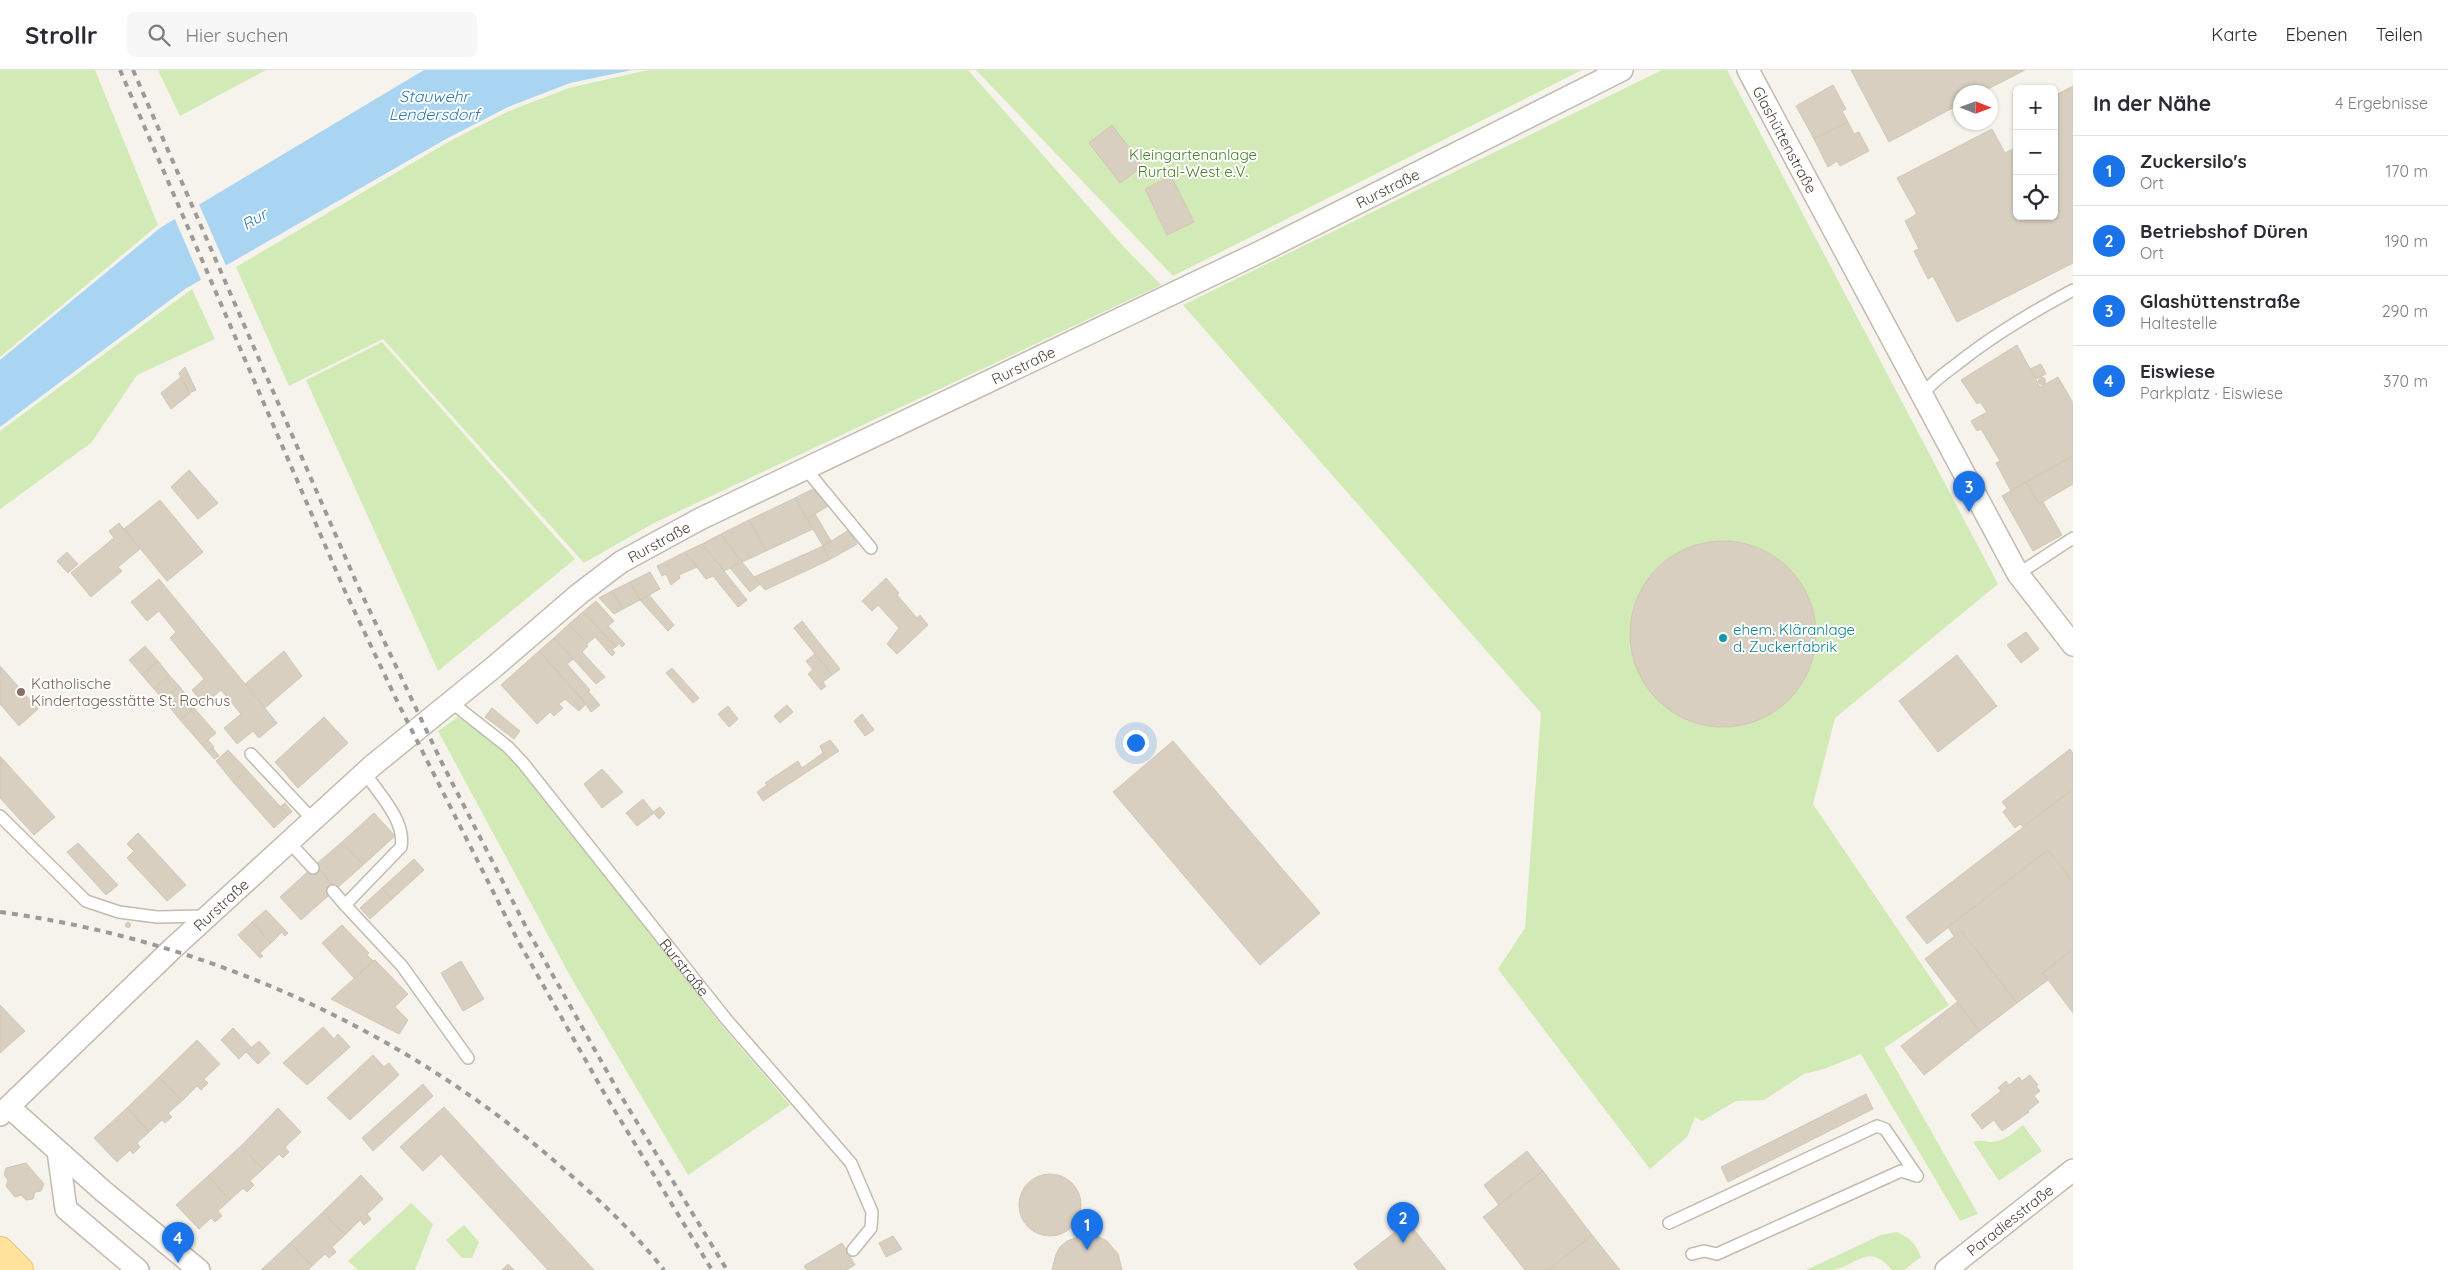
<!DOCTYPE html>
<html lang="de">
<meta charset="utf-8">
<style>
body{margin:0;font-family:Quicksand,sans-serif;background:#f7f7f7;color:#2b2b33}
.controls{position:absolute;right:15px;top:15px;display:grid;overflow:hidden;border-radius:8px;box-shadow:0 1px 4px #0004}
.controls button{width:45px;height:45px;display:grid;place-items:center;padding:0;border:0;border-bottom:1px solid #e1e1e2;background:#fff;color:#2b2b33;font:25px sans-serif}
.compass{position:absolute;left:1953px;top:15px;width:45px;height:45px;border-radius:50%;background:#fff;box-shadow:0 1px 4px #0004;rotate:91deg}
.you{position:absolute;left:1135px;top:672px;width:18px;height:18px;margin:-12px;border:4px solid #fff;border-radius:50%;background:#1a73e8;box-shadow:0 0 0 8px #1a73e833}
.badge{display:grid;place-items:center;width:32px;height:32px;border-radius:50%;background:#1a73e8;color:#fff;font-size:16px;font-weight:700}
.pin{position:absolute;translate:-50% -41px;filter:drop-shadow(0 1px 2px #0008)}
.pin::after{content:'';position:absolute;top:26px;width:18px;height:15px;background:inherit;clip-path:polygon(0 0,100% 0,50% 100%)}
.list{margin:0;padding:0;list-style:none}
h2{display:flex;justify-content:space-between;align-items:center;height:65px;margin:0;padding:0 20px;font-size:21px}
h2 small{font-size:16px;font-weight:400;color:#7c7c81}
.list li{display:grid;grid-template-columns:32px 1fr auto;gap:15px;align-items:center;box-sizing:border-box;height:70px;padding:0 20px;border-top:1px solid #e1e1e2}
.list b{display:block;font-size:19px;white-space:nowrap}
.list p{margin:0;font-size:16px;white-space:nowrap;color:#7c7c81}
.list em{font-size:16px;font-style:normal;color:#7c7c81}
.icon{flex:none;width:28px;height:28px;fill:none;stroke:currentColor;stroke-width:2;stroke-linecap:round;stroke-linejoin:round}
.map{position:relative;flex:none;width:2073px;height:1200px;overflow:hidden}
header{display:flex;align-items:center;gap:30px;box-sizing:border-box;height:70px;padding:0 25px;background:#fff;border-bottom:1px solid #e1e1e2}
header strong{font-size:24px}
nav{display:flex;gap:28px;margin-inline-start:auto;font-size:18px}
.search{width:350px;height:45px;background:#f7f7f7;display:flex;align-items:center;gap:12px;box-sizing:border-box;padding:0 18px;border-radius:8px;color:#7c7c81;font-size:19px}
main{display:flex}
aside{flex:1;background:#fff}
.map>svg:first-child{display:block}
.green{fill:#d2eab5}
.water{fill:#a9d4f2}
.pier{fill:#f6f3ec}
.building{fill:#d8cfc1;stroke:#d3c7b4}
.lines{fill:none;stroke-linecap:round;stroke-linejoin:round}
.lane-casing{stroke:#c2bbae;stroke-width:14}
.street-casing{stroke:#c2bbae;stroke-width:24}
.primary-casing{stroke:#e6c16a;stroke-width:30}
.lane{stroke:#fff;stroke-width:11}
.street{stroke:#fff;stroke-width:21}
.primary{stroke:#ffe39c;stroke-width:28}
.rail{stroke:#9a9a9a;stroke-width:4;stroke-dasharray:6 6;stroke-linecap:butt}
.culture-dot{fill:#0f9aa8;stroke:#fff;stroke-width:2}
.education-dot{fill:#8d6e63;stroke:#fff;stroke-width:2}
.labels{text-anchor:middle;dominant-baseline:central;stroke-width:4;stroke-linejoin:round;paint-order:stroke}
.street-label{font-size:15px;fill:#4b4439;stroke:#fff}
.park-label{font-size:15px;fill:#4a7f2a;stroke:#fff}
.culture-label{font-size:15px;fill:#0d838f;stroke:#fff;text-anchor:start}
.education-label{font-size:15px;fill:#785e54;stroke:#fff;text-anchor:start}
.water-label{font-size:16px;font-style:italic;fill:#2e7ab2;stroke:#fff}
</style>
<header>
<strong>Strollr</strong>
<div class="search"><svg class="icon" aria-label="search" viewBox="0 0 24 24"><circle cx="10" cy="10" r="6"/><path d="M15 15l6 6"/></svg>Hier suchen</div>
<nav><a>Karte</a><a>Ebenen</a><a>Teilen</a></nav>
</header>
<main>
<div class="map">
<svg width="2073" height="1200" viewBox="0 0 2073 1200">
<rect width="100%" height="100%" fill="#f6f3ec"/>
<g class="green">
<path d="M0,0H95L158,155L0,287Z"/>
<path d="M158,0H266L180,46Z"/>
<path d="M648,0H968L1123,176L1161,215L654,453L584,493L383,269L289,316L236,197L448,72L509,41L569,18Z"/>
<path d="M976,0H1582L1173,206Z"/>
<path d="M1662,0H1727L1998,514L1835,648L1813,734L1949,935L1884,978L1978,1144L1960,1151L1861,984L1824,999L1804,1004L1764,1030L1736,1031L1702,1051L1695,1047L1687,1067L1650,1099L1498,899L1525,858L1541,643L1183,235Z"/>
<path d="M192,219L215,269L137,305L91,373L0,439V361Z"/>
<path d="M382,272L575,489L438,601L306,310Z"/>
<path d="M458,647L501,678L519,697L722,956L790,1035L688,1105L569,904L438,661Z"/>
<path d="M2023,1055L2042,1081L1999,1111L1973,1072C1980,1069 1985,1072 1992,1072C2005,1071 2014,1062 2023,1055Z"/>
<path d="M411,1133L433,1154L415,1200H358L348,1191Z"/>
<path d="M464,1155L479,1172L472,1188H462L446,1170Z"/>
<path d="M1897,1162C1910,1168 1916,1174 1921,1187L1904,1200H1892C1867,1172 1859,1195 1833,1200C1825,1200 1814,1200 1806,1200L1881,1165Z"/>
</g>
<path class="water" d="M424,0H632L570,13L508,37L446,69L185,219L0,357V290L160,158Z"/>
<path class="pier" d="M198,132L227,198L202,212L174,147Z"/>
<g class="building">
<path d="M1851,0H2025L1982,22H1960V34L1889,72Z"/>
<path d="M1833,15L1846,39L1842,41L1848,52L1814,69L1796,36Z"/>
<path d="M2073,16V193L1957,252L1933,206L1928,209L1914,181L1919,179L1905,151L1917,144L1897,108L1992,59L2005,83L2017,77V146H2054V26Z"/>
<path d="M1848,52L1854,64L1859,62L1869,81L1840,96L1837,91L1828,97L1814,69Z"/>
<path d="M1112,55L1143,96L1120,113L1089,73Z"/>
<path d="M1171,106L1194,152L1167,165L1145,119Z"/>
<path d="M2017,275L2040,317L2058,307L2073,333V386L2011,421L1996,393L2000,391L1981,359L1977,361L1971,351L1987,342L1980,332L1977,334L1961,310Z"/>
<path d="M2041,294L2046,304L2036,309L2030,299Z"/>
<path d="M185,297L196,320L189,323L179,303Z"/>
<path d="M181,307L190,324L171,339L161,323Z"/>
<circle cx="2042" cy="311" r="3.5"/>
<path d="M2073,386V414L2039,434L2026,412Z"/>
<path d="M189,400L218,433L198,449L171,417Z"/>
<path d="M2026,412L2039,434L2043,432L2062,465L2033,481L2002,426Z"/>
<path d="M815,418L825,427L828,436L807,449L795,428Z"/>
<path d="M795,428L813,459L766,481L749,450Z"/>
<path d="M160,430L203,482L167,511L124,459Z"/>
<path d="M815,444L831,471L823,476L807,449Z"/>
<path d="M749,450L766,481L742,492L721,464Z"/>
<path d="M119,453L140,479L118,497L122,501L91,527L71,503L114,468L109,461Z"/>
<path d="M849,460L857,474L829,490L823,476Z"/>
<path d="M721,464L742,492L724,501L702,474Z"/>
<circle cx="1723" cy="564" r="93"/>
<path d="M702,474L724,501L747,530L738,537L713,506L706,509L685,482Z"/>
<path d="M823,476L829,490L765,520L754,507Z"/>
<path d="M67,482L78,494L68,503L57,491Z"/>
<path d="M685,482L697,497L679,505L680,508L671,515L666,504L662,506L657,496Z"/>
<path d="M742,492L760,514L750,522L730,498Z"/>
<path d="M650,502L660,519L640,530L630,512Z"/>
<path d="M886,508L899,523L897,525L917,548L920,545L928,555L897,584L887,574L899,558L878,535L872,541L862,531Z"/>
<path d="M159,509L277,653L259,668L253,661L237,674L224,658L241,644L221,620L204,635L192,620L204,609L170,568L176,562L159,541L147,551L131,532Z"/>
<path d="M630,512L640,530L623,539L612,521Z"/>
<path d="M612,521L623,539L614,544L599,528Z"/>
<path d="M649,525L674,555L668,561L640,530Z"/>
<path d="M596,531L614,551L608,556L625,574L622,577L619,573L616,577L583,542Z"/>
<path d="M583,542L616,577L612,579L615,583L612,586L595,567L587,574L569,554Z"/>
<path d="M802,551L840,599L832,605L794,558Z"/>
<path d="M569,554L588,576L582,582L605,607L596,614L554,568Z"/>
<path d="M2026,562L2039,579L2021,593L2007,575Z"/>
<path d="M554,568L573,589L567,594L590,620L581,628L539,581Z"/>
<path d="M145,576L158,591L142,605L129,590Z"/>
<path d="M284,581L302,606L265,638L245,614Z"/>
<path d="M539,581L586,634L579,641L565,629L559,634L563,638L554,646L550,642L537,654L501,615Z"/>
<path d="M815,584L832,605L823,612L826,616L821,620L808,604L813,600L806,591Z"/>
<path d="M1957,585L1997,636L1938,682L1899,631Z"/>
<path d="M158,591L169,605L154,619L142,605Z"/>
<path d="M0,596L38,639L19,656L0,634Z"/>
<path d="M672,598L699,628L693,633L666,603Z"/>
<path d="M169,605L179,616L163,629L154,619Z"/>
<path d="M179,616L187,626L172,640L163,629Z"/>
<path d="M588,621L600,635L591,642L581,628Z"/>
<path d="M187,626L196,636L180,650L172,640Z"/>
<path d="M787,635L793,642L780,653L774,646Z"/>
<path d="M728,636L738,649L729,657L718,644Z"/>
<path d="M194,638L216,663L202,675L180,650Z"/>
<path d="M492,638L520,661L514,669L485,647Z"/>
<path d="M862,644L874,660L865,666L854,651Z"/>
<path d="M324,647L348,673L298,718L275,692Z"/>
<path d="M208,670L214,677L208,682L202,675Z"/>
<path d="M830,670L839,681L775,723L765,713L798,691L802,698L823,683L820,676Z"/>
<path d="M1173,671L1320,843L1260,895L1113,722Z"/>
<path d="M213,678L219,686L214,689L208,682Z"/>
<path d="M2070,679L2073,683V719L2023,757L2020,754L2015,758L2003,742L2007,738L2002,732Z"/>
<path d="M228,680L247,700L233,712L216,691Z"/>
<path d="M0,686L55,747L34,765L0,728Z"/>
<path d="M602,699L623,722L602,738L584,714Z"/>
<path d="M247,700L288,745L274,758L233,712Z"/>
<path d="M767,715L775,723L763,731L757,722Z"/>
<path d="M2073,719V812L2048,780L1927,874L1906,847Z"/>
<path d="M643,729L654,743L637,756L626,743Z"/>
<path d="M285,733L292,742L288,745L280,737Z"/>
<path d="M660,737L665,743L659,749L653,742Z"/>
<path d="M374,743L395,766L363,795L342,772Z"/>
<path d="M138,763L186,815L167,831L127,788L134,781L127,774Z"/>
<path d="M342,772L363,795L336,819L315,795Z"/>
<path d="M78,773L118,815L106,825L67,782Z"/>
<path d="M2048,780L2073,812V879L2043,903L2048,910L2017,933L1961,861L1954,866L1948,857Z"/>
<path d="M414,789L424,800L392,829L382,818Z"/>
<path d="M315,795L336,819L301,850L280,827Z"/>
<path d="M382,818L392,829L370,849L360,838Z"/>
<path d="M266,840L288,863L285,866L282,862L271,873L252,852Z"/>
<path d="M252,852L271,873L260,883L263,886L260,888L238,865Z"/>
<circle cx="128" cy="855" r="2.5"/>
<path d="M342,855L369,883L367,885L373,891L375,890L354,908L322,873Z"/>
<path d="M1961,861L2017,933L1980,961L1925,889Z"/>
<path d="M2073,879V943L2043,903Z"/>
<path d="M375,890L408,924L395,937L408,950L399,964L331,929Z"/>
<path d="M461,891L484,929L463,941L441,903Z"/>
<path d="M1957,932L1980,961L1924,1005L1901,976Z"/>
<path d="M0,935L25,961L0,983Z"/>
<path d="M323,957L334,969L338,964L350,977L307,1015L283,993Z"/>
<path d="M233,958L251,977L239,989L221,970Z"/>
<path d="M197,970L220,994L204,1009L208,1013L201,1020L197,1016L182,1031L159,1007Z"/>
<path d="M259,971L270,983L258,994L246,982Z"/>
<path d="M373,985L384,997L389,993L399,1005L350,1050L327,1028Z"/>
<path d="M2030,1005L2038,1015L2036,1016L2040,1021L2034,1026L2039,1032L2028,1041L2029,1042L2002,1061L1994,1050L1982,1059L1971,1045L2001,1021L1998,1018L2006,1011L2009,1015L2019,1007L2022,1011Z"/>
<path d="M159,1007L182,1031L168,1043L172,1047L165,1053L162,1050L149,1062L127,1038Z"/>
<path d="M423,1014L433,1026L373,1081L362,1068Z"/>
<path d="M1866,1024L1873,1039L1728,1112L1721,1097Z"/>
<path d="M444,1037L594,1200H548L441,1084L423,1101L400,1077Z"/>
<path d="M127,1038L149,1062L137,1073L140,1077L133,1084L130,1080L117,1092L94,1068Z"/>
<path d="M278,1038L301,1062L285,1077L289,1082L283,1088L279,1084L263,1099L241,1076Z"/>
<path d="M241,1076L263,1099L250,1111L254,1115L247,1122L243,1118L230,1130L208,1106Z"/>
<path d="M1527,1081L1543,1101L1499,1135L1484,1115Z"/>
<path d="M26,1093L44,1114L41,1121L35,1122L33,1129L26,1130L21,1125L15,1127L6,1116L8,1110L4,1105L6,1098Z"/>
<path d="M1543,1101L1592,1165L1548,1200H1525L1483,1147Z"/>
<circle cx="1050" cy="1135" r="31"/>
<path d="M361,1105L383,1129L367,1144L371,1149L364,1155L360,1150L345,1165L323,1142Z"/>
<path d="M208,1106L230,1130L218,1141L222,1146L215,1152L211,1148L199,1159L176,1135Z"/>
<path d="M323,1142L345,1165L332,1177L336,1182L329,1188L325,1184L312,1196L290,1173Z"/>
<path d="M1408,1152L1446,1200H1358L1354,1194Z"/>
<path d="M1083,1165L1099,1167L1107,1171L1118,1184L1122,1200H1052L1056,1184L1060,1177L1067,1171Z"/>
<path d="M1592,1165L1620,1200H1548Z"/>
<path d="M893,1166L902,1179L886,1187L879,1173Z"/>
<path d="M290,1173L312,1196L308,1200H261Z"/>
<path d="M842,1173L855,1195L846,1200H807L804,1196Z"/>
<path d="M508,1194L514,1200H502Z"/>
</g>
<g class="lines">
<g class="lane-casing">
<g id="lane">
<path d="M1923,324C1932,312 1945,303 1957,294C1993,265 2032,242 2073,220"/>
<path d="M805,398L871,478"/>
<path d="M2018,504L2073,468"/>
<path id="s1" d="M451,632L508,677L523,693L726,949L851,1093L872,1142L871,1158L853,1180"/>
<path d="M251,684L313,750"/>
<path d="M365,703C379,724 406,751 401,777L345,835L402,896L468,988"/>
<path d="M0,746L86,831L119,842L157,847L206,846"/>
<path d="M289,772L313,798"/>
<path d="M333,821L345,835"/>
<path d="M1669,1153L1877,1056L1885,1059L1917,1106"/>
<path d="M1692,1184L1704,1181L1717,1184L1901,1101L1917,1106"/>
</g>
</g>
<g class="street-casing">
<g id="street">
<path id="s2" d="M1748,0L2018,504L2073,575"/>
<path d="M9,1037L103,1121L199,1200"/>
<path id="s3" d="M0,1045L172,879L372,696L494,597L579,524L621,492L700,449L1262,181L1622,0"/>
<path d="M58,1081L66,1139L138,1200"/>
<path id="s4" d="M1946,1200L2073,1100"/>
</g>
</g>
<g class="primary-casing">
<path id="primary" d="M0,1181L19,1200"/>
</g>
<use href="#lane" class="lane"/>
<use href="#street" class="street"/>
<use href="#primary" class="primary"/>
<g class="rail">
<path d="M120,0L344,519L398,633L517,869L607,1028L712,1200"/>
<path d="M133,0L357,514L441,691L528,861L618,1021L727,1200"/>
<path d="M0,842C212,871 416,965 575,1109C607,1137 638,1167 664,1200"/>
</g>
</g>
<circle class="culture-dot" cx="1723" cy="568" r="5"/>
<circle class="education-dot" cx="21" cy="622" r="5"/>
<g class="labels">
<g class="street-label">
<text stroke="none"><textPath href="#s2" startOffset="79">Glashüttenstraße</textPath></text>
<text stroke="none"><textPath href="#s3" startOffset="1685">Rurstraße</textPath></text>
<text stroke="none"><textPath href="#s3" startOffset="1280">Rurstraße</textPath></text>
<text stroke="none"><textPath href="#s3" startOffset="875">Rurstraße</textPath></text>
<text stroke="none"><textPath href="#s3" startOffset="305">Rurstraße</textPath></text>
<text stroke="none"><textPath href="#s1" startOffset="355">Rurstraße</textPath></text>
<text stroke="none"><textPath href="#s4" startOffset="81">Paradiesstraße</textPath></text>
</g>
<g class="park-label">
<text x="1193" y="84">Kleingartenanlage<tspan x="1193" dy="17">Rurtal-West e.V.</tspan></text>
</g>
<g class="culture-label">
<text x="1733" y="559">ehem. Kläranlage<tspan x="1733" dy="17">d. Zuckerfabrik</tspan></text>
</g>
<g class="education-label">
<text x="31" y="613">Katholische<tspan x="31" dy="17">Kindertagesstätte St. Rochus</tspan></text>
</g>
<g class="water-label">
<text x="434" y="26">Stauwehr<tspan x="434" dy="18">Lendersdorf</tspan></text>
<text transform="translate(254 149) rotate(-31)">Rur</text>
</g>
</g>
</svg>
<div class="controls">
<button>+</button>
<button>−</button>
<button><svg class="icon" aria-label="locate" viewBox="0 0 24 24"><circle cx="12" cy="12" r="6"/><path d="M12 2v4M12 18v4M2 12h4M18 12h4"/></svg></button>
</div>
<svg class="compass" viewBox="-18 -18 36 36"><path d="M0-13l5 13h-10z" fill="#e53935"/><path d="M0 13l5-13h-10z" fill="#7c7c81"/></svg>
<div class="you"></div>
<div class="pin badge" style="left:1087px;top:1180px">1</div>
<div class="pin badge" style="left:1403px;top:1173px">2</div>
<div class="pin badge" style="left:1969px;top:442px">3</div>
<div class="pin badge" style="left:178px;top:1193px">4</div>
</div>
<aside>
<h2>In der Nähe<small>4 Ergebnisse</small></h2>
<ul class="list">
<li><span class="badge">1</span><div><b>Zuckersilo's</b><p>Ort</p></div><em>170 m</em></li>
<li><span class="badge">2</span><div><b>Betriebshof Düren</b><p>Ort</p></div><em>190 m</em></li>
<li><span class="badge">3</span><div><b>Glashüttenstraße</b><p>Haltestelle</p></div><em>290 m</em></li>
<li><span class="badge">4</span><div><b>Eiswiese</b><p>Parkplatz · Eiswiese</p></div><em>370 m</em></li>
</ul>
</aside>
</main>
